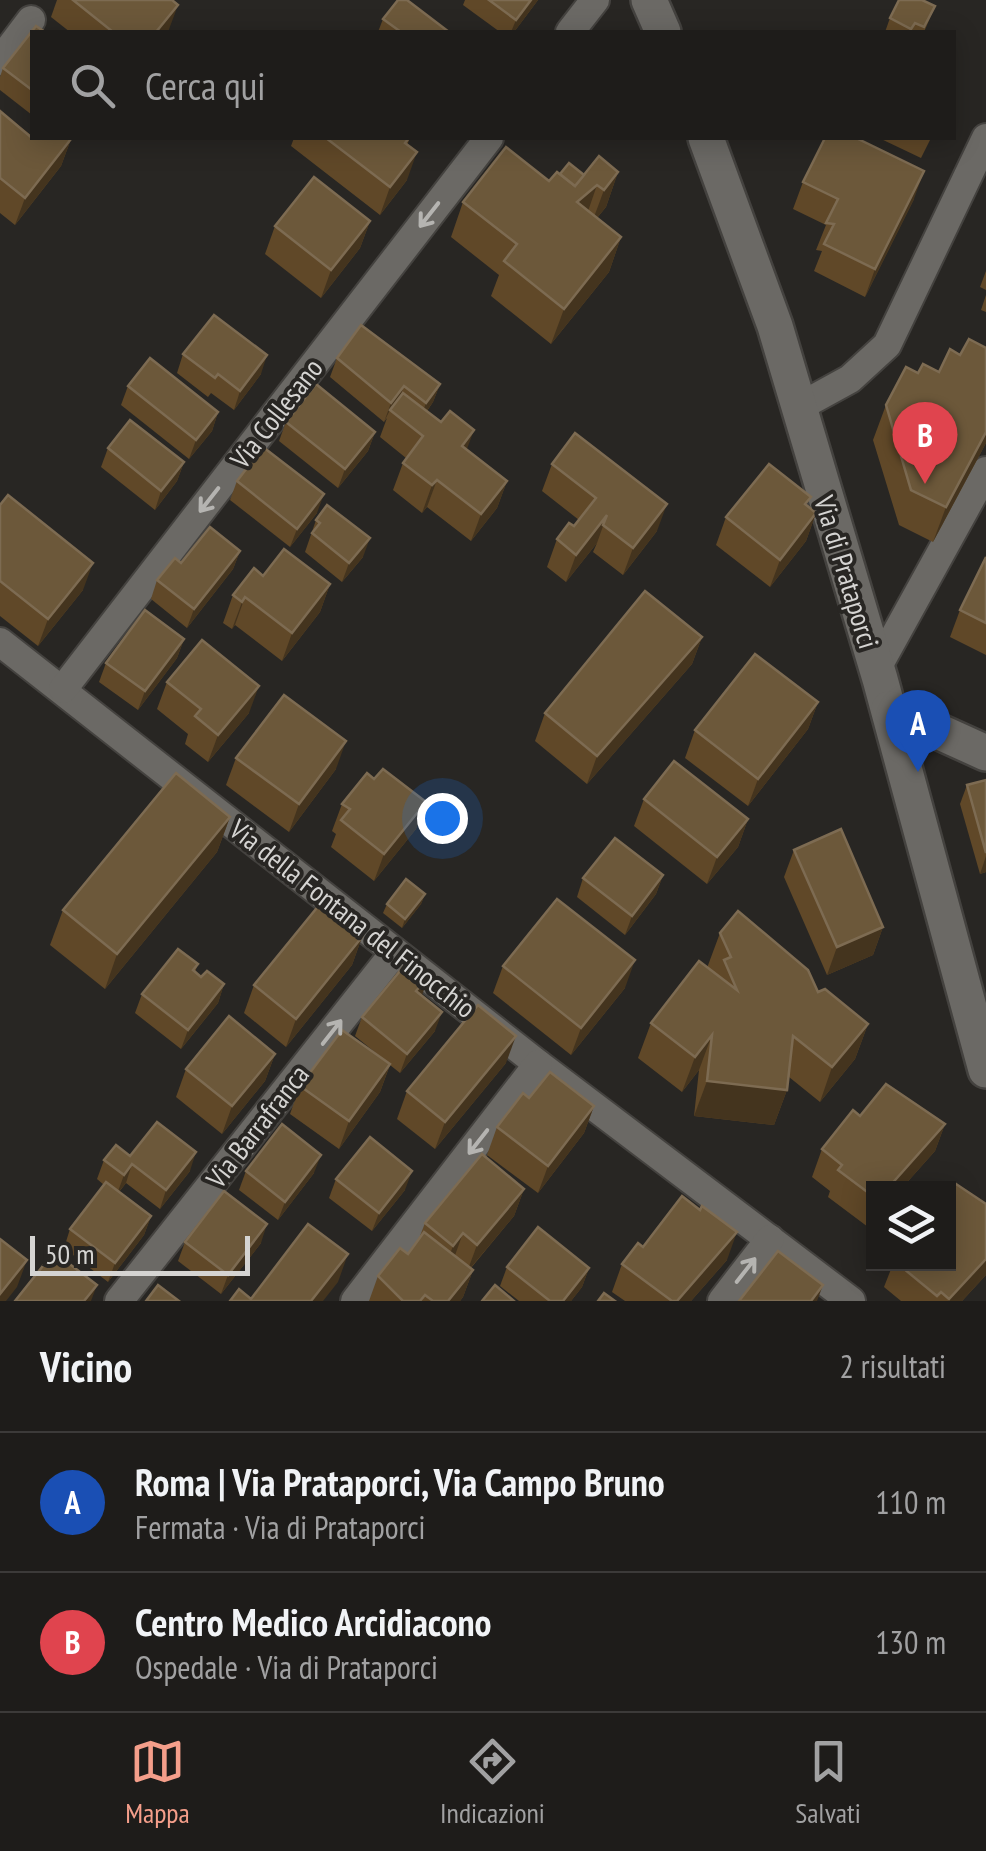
<!DOCTYPE html>
<html lang="it">
<meta charset="utf-8">
<style>
body{margin:0;font-family:"PT Sans Narrow",sans-serif;background:#2b2927;color:#f1f3f6}
.controls{position:absolute;right:30px;bottom:30px;display:grid;overflow:hidden;border-radius:0px;box-shadow:0 5px 25px #0003}
.controls button{width:90px;height:90px;display:grid;place-items:center;padding:0;border:0;border-bottom:2px solid #3c3a39;background:#1e1c1a;color:#f1f3f6;font:50px sans-serif}
.scale{position:absolute;left:30px;bottom:25px;width:220px;box-sizing:border-box;padding-left:10px;border:5px solid #d5d4d2;border-top:0;font-size:28px;line-height:35px;white-space:nowrap;color:#d5d4d2;-webkit-text-stroke:8px #282623;paint-order:stroke}
.you{position:absolute;left:442px;top:818px;width:35px;height:35px;margin:-25px;border:8px solid #fff;border-radius:50%;background:#1a73e8;box-shadow:0 0 0 15px #1a73e833}
.badge{display:grid;place-items:center;width:65px;height:65px;border-radius:50%;background:#f49e8a;color:#fff;font-size:32px;font-weight:700}
.pin{position:absolute;translate:-50% -82px;filter:drop-shadow(0 2px 5px #0008)}
.pin::after{content:'';position:absolute;top:52px;width:35px;height:30px;background:inherit;clip-path:polygon(0 0,100% 0,50% 100%)}
.list{margin:0;padding:0;list-style:none}
h2{display:flex;justify-content:space-between;align-items:center;height:130px;margin:0;padding:0 40px;font-size:42px}
h2 small{font-size:32px;font-weight:400;color:#a1a1a2}
.list li{display:grid;grid-template-columns:65px 1fr auto;gap:30px;align-items:center;box-sizing:border-box;height:140px;padding:0 40px;border-top:2px solid #3c3a39}
.list b{display:block;font-size:38px;white-space:nowrap}
.list p{margin:0;font-size:32px;white-space:nowrap;color:#a1a1a2}
.list em{font-size:32px;font-style:normal;color:#a1a1a2}
.icon{flex:none;width:55px;height:55px;fill:none;stroke:currentColor;stroke-width:2;stroke-linecap:round;stroke-linejoin:round}
.map{position:relative;flex:none;width:986px;height:1301px;overflow:hidden}
.search{position:absolute;background:#1e1c1a;box-shadow:0 5px 25px #0003;left:30px;right:30px;top:30px;height:110px;display:flex;align-items:center;gap:25px;box-sizing:border-box;padding:0 35px;border-radius:0px;color:#a1a1a2;font-size:38px}
.sheet{height:410px;background:#1e1c1a}
nav{display:flex;justify-content:space-around;align-items:center;box-sizing:border-box;height:140px;border-top:2px solid #3c3a39;background:#1e1c1a;font-size:28px;color:#a1a1a2}
nav a{display:grid;justify-items:center;gap:5px}
nav .on{color:#f49e8a}
.map>svg:first-child{display:block}
.lines{fill:none;stroke-linecap:round;stroke-linejoin:round}
.minor-casing{stroke:#44423f;stroke-width:32}
.tertiary-casing{stroke:#44423f;stroke-width:40}
.minor{stroke:#6b6965;stroke-width:28}
.tertiary{stroke:#6b6965;stroke-width:35}
.wall{fill:#604828}
.shaded-wall{fill:#44341e}
.building{fill:#6c583a;stroke:#7d6b52;stroke-width:2.5}
.oneway{stroke:#b5b4b1}
.labels{text-anchor:middle;dominant-baseline:central;stroke-width:8;stroke-linejoin:round;paint-order:stroke}
.street-label{font-size:28px;fill:#d5d4d2;stroke:#282623}
</style>
<div class="map">
<svg width="986" height="1301" viewBox="0 0 986 1301">
<rect width="100%" height="100%" fill="#282623"/>
<g class="lines">
<g class="minor-casing">
<g id="minor">
<path d="M570,32L595,0"/>
<path d="M0,61L31,20"/>
<path d="M799,407L850,379L887,345L986,138"/>
<path d="M0,642L538,1064L851,1301"/>
<path d="M877,668L986,471"/>
<path d="M63,689L489,138"/>
<path d="M119,1301L395,952"/>
<path d="M355,1301L538,1064"/>
<path d="M722,1301L770,1239"/>
</g>
</g>
<g class="tertiary-casing">
<g id="tertiary">
<path d="M649,0L663,32"/>
<path d="M706,138L775,326L880,679L986,1070"/>
<path d="M889,709L986,753"/>
</g>
</g>
<use href="#minor" class="minor"/>
<use href="#tertiary" class="tertiary"/>
</g>
<g class="wall">
<path d="M57,0H172L168,32H70L51,17Z"/>
<path d="M465,0H538L514,32H500L463,5Z"/>
<path d="M935,6L924,32H885L890,18Z"/>
<path d="M383,19L449,32H378Z"/>
<path d="M32,32V115L0,90V77L3,68Z"/>
<path d="M0,111L32,136L71,139L61,166L15,225L0,213Z"/>
<path d="M294,138H410L407,145V180L380,215L291,146Z"/>
<path d="M879,138H931L921,158Z"/>
<path d="M618,172L606,207L597,218L621,237L609,272L551,344L491,296L499,275L451,237L463,202L549,181L560,174L584,175Z"/>
<path d="M803,182L914,199L865,297L814,271L822,251L816,250L826,225L793,209Z"/>
<path d="M370,221L360,248L321,298L265,254L275,226Z"/>
<path d="M986,271V290L980,287Z"/>
<path d="M986,295V312L981,310Z"/>
<path d="M183,354L261,374L234,410L211,393L208,397L177,373Z"/>
<path d="M960,355L986,443L933,542L899,525L873,440L886,405L918,373L939,372Z"/>
<path d="M337,358L440,384L433,402L427,411L467,450L507,481L497,508L471,541L427,507L422,513L393,490L403,463L406,458L380,437L387,418L384,422L330,377Z"/>
<path d="M128,386L218,412L212,431L189,459L121,405Z"/>
<path d="M286,422L375,432L368,451L338,488L279,441Z"/>
<path d="M108,448L184,462L177,481L155,510L101,467Z"/>
<path d="M552,464L657,531L623,575L593,552L597,543L566,582L547,567L557,539L574,526L579,520L542,491Z"/>
<path d="M237,481L317,513L290,547L230,500Z"/>
<path d="M0,505L83,590L38,646L0,616Z"/>
<path d="M807,506L816,513L806,541L770,587L716,545L726,517Z"/>
<path d="M316,520L363,557L342,582L305,552Z"/>
<path d="M240,551L233,569L187,628L151,599L157,580L181,563Z"/>
<path d="M986,557V655L950,637L960,610Z"/>
<path d="M263,576L330,584L320,612L282,661L235,625L232,629L223,623L233,595Z"/>
<path d="M702,637L692,664L587,784L535,741L545,713Z"/>
<path d="M184,639L177,658L138,710L99,682L106,663Z"/>
<path d="M167,682L249,713L208,762L185,744L188,734L157,709Z"/>
<path d="M818,702L808,729L748,806L685,758L695,730Z"/>
<path d="M236,758L336,769L289,832L226,785Z"/>
<path d="M374,779L426,802L416,829L374,881L331,847L336,834L332,831L342,804Z"/>
<path d="M986,780V872L980,874L960,804L967,785Z"/>
<path d="M644,799L748,819L738,847L707,884L634,826Z"/>
<path d="M230,817L217,852L105,989L50,945L63,910Z"/>
<path d="M794,850L883,927L873,955L827,975L784,877Z"/>
<path d="M663,875L656,894L625,935L577,897L583,878Z"/>
<path d="M425,894L421,904L402,928L383,913L387,904Z"/>
<path d="M720,933L868,1024L855,1059L820,1102L789,1077L787,1090L774,1125L694,1116L699,1070L682,1092L638,1058L651,1023L707,968Z"/>
<path d="M362,937L352,965L286,1047L244,1013L254,985Z"/>
<path d="M198,964L195,972L201,977L224,984L218,1003L181,1049L135,1013L142,994Z"/>
<path d="M503,966L625,988L571,1055L493,993Z"/>
<path d="M422,995L435,1031L400,1073L390,1065L380,1092L339,1149L290,1114L300,1086L387,1062L355,1036L362,1017Z"/>
<path d="M275,1054L265,1081L222,1134L176,1097L186,1069Z"/>
<path d="M506,1063L435,1149L397,1119L407,1091Z"/>
<path d="M529,1098L594,1106L584,1133L538,1193L487,1155L497,1127Z"/>
<path d="M945,1124L935,1151L902,1188H874V1221L868,1227L828,1197L830,1191L812,1177L822,1149Z"/>
<path d="M130,1156L190,1171L160,1209L126,1183L119,1192L151,1216L144,1235L108,1282L64,1248L70,1229L104,1185L97,1179L104,1160Z"/>
<path d="M246,1171L314,1173L278,1220L239,1190Z"/>
<path d="M336,1179L405,1190L372,1231L329,1198Z"/>
<path d="M524,1189L514,1216L471,1268L473,1270L463,1297L460,1301H369L378,1276L408,1254L418,1241L425,1223Z"/>
<path d="M700,1210L727,1260L691,1301H625L612,1292L622,1264L643,1247Z"/>
<path d="M185,1242L261,1243L221,1294L178,1261Z"/>
<path d="M893,1264H948L986,1275L962,1301H901L884,1287Z"/>
<path d="M507,1267L589,1268L582,1287L571,1301H519L500,1286Z"/>
</g>
<g class="shaded-wall">
<path d="M531,0H538L514,32H511L516,20Z"/>
<path d="M178,5L168,32H156Z"/>
<path d="M71,139L61,166L15,225L25,198Z"/>
<path d="M417,152L407,180L380,215L390,187Z"/>
<path d="M924,171L914,199L865,297L875,269Z"/>
<path d="M618,172L606,207L591,225L604,190Z"/>
<path d="M597,185L585,220L577,202Z"/>
<path d="M370,221L360,248L321,298L331,270Z"/>
<path d="M621,237L609,272L551,344L564,309Z"/>
<path d="M267,355L261,374L234,410L240,391Z"/>
<path d="M440,384L433,402L419,422L426,403Z"/>
<path d="M404,386L397,405L390,410L384,422L391,403Z"/>
<path d="M218,412L212,431L189,459L196,440Z"/>
<path d="M474,430L464,457L462,446Z"/>
<path d="M375,432L368,451L338,488L345,469Z"/>
<path d="M986,432V443L933,542L946,507Z"/>
<path d="M184,462L177,481L155,510L161,491Z"/>
<path d="M437,480L427,507L422,513L432,485Z"/>
<path d="M507,481L497,508L471,541L481,514Z"/>
<path d="M324,494L317,513L290,547L297,529Z"/>
<path d="M667,504L657,531L623,575L633,548Z"/>
<path d="M816,513L806,541L770,587L780,560Z"/>
<path d="M607,515L597,543L566,582L576,555Z"/>
<path d="M370,538L363,557L342,582L349,563Z"/>
<path d="M240,551L233,569L187,628L194,609Z"/>
<path d="M93,563L83,590L38,646L48,619Z"/>
<path d="M330,584L320,612L282,661L292,633Z"/>
<path d="M245,597L235,625L232,629L242,602Z"/>
<path d="M702,637L692,664L587,784L597,756Z"/>
<path d="M184,639L177,658L138,710L145,691Z"/>
<path d="M259,686L249,713L208,762L218,735Z"/>
<path d="M818,702L808,729L748,806L758,779Z"/>
<path d="M346,741L336,769L289,832L299,804Z"/>
<path d="M426,802L416,829L374,881L384,854Z"/>
<path d="M230,817L217,852L105,989L117,954Z"/>
<path d="M748,819L738,847L707,884L717,857Z"/>
<path d="M986,856V872L980,874Z"/>
<path d="M663,875L656,894L625,935L632,916Z"/>
<path d="M425,894L421,904L402,928L405,919Z"/>
<path d="M883,927L873,955L827,975L837,947Z"/>
<path d="M362,937L352,965L286,1047L296,1019Z"/>
<path d="M635,960L625,988L571,1055L581,1028Z"/>
<path d="M429,976L422,995L416,991Z"/>
<path d="M224,984L218,1003L181,1049L188,1030Z"/>
<path d="M442,1012L435,1031L400,1073L407,1054Z"/>
<path d="M868,1024L855,1059L820,1102L832,1067Z"/>
<path d="M712,1035L699,1070L682,1092L695,1057Z"/>
<path d="M516,1036L506,1063L435,1149L445,1122Z"/>
<path d="M275,1054L265,1081L222,1134L232,1106Z"/>
<path d="M390,1064L380,1092L339,1149L349,1121Z"/>
<path d="M707,1081L787,1090L774,1125L694,1116Z"/>
<path d="M594,1106L584,1133L538,1193L548,1166Z"/>
<path d="M945,1124L935,1151L902,1188H888Z"/>
<path d="M196,1152L190,1171L160,1209L166,1190Z"/>
<path d="M321,1155L314,1173L278,1220L285,1202Z"/>
<path d="M132,1164L126,1183L117,1194L124,1175Z"/>
<path d="M412,1171L405,1190L372,1231L379,1213Z"/>
<path d="M524,1189L514,1216L467,1272L477,1245Z"/>
<path d="M151,1216L144,1235L108,1282L115,1263Z"/>
<path d="M267,1224L261,1243L221,1294L228,1275Z"/>
<path d="M737,1232L727,1260L691,1301H677Z"/>
<path d="M463,1233L453,1261L443,1273L453,1246Z"/>
<path d="M348,1254L338,1282L323,1301H311Z"/>
<path d="M986,1259V1275L962,1301H948Z"/>
<path d="M27,1260L17,1287L6,1301H0V1294Z"/>
<path d="M589,1268L582,1287L571,1301H563Z"/>
<path d="M473,1270L463,1297L460,1301H448Z"/>
<path d="M97,1285L91,1301H84Z"/>
<path d="M823,1285L817,1301H811Z"/>
</g>
<g class="building">
<path d="M73,0H172L178,5L156,32H113Z"/>
<path d="M398,0H407L449,32H401L383,19Z"/>
<path d="M489,0H531L516,20Z"/>
<path d="M899,0H922L935,6L924,27L915,23L911,29L890,18Z"/>
<path d="M36,26L45,32H32V90L3,68Z"/>
<path d="M0,111L32,138H69L71,139L25,198L0,178Z"/>
<path d="M326,138H409L405,143L417,152L390,187Z"/>
<path d="M825,138H856L924,171L875,269L824,244L834,224L826,223L838,199L803,182Z"/>
<path d="M506,147L549,181L557,172L575,186L599,156L618,172L604,190L597,185L577,202L621,237L564,309L504,261L517,244L463,202Z"/>
<path d="M569,163L584,175L575,186L560,174Z"/>
<path d="M314,177L370,221L331,270L275,226Z"/>
<path d="M214,315L267,355L240,391L218,374L215,378L183,354Z"/>
<path d="M361,325L440,384L426,403L404,386L391,403L337,358Z"/>
<path d="M969,339L986,348V432L946,507L911,490L886,405L906,367L918,373L923,364L939,372L950,349L960,355Z"/>
<path d="M150,358L218,412L196,440L128,386Z"/>
<path d="M316,384L375,432L345,469L286,422Z"/>
<path d="M403,393L441,422L450,411L474,430L462,446L507,481L481,514L437,480L432,485L403,463L423,436L390,410Z"/>
<path d="M130,420L184,462L161,491L108,448Z"/>
<path d="M575,433L667,504L633,548L603,525L607,515L576,555L557,539L569,523L574,526L596,498L552,464Z"/>
<path d="M263,447L324,494L297,529L237,481Z"/>
<path d="M769,464L811,497L805,504L816,513L780,560L726,517Z"/>
<path d="M8,495L93,563L48,619L0,581V505Z"/>
<path d="M327,505L370,538L349,563L312,533L320,523L316,520Z"/>
<path d="M210,527L240,551L194,609L157,580L175,558L181,563Z"/>
<path d="M284,549L330,584L292,633L245,597L242,602L233,595L254,568L263,576Z"/>
<path d="M986,557V623L960,610Z"/>
<path d="M645,591L702,637L597,756L545,713Z"/>
<path d="M145,610L184,639L145,691L106,663Z"/>
<path d="M202,640L259,686L218,735L195,716L201,709L167,682Z"/>
<path d="M755,654L818,702L758,779L695,730Z"/>
<path d="M284,695L346,741L299,804L236,758Z"/>
<path d="M674,761L748,819L717,857L644,799Z"/>
<path d="M383,769L426,802L384,854L341,820L350,809L342,804L367,773L374,779Z"/>
<path d="M176,773L230,817L117,954L63,910Z"/>
<path d="M986,780V853L967,785Z"/>
<path d="M841,829L883,927L837,947L794,850Z"/>
<path d="M615,838L663,875L632,916L583,878Z"/>
<path d="M406,879L425,894L405,919L387,904Z"/>
<path d="M557,899L635,960L581,1028L503,966Z"/>
<path d="M320,904L362,937L296,1019L254,985Z"/>
<path d="M738,911L808,970L818,992L825,989L868,1024L832,1067L793,1036L787,1090L707,1081L712,1035L695,1057L651,1023L699,961L737,990L724,960L731,957L720,933Z"/>
<path d="M178,949L198,964L193,970L201,977L207,971L224,984L188,1030L142,994Z"/>
<path d="M409,960L429,976L416,991L442,1012L407,1054L362,1017Z"/>
<path d="M478,1005L516,1036L445,1122L407,1091Z"/>
<path d="M229,1016L275,1054L232,1106L186,1069Z"/>
<path d="M342,1030L390,1064L349,1121L300,1086Z"/>
<path d="M550,1072L594,1106L548,1166L497,1127L523,1093L529,1098Z"/>
<path d="M886,1084L945,1124L888,1188H874V1197L838,1170L842,1165L822,1149L853,1110L860,1116Z"/>
<path d="M157,1122L196,1152L166,1190L132,1164L124,1175L104,1160L116,1145L130,1156Z"/>
<path d="M282,1124L321,1155L285,1202L246,1171Z"/>
<path d="M370,1137L412,1171L379,1213L336,1179Z"/>
<path d="M482,1154L524,1189L477,1245L463,1233L453,1246L425,1223Z"/>
<path d="M106,1182L151,1216L115,1263L70,1229Z"/>
<path d="M956,1184L986,1204V1259L949,1299L941,1292L937,1296L898,1264H948V1194Z"/>
<path d="M224,1191L267,1224L228,1275L185,1242Z"/>
<path d="M682,1196L700,1210L702,1206L737,1232L677,1301H672L622,1264L638,1243L643,1247Z"/>
<path d="M308,1224L348,1254L311,1301H230L239,1289L251,1299Z"/>
<path d="M538,1227L589,1268L563,1301H550L507,1267Z"/>
<path d="M424,1232L473,1270L448,1301H433L425,1295L420,1301H403L378,1276L400,1248L408,1254Z"/>
<path d="M0,1239L27,1260L0,1294Z"/>
<path d="M778,1251L823,1285L811,1301H739Z"/>
<path d="M54,1252L97,1285L84,1301H15Z"/>
<path d="M158,1285L179,1301H146Z"/>
<path d="M495,1285L514,1301H482Z"/>
<path d="M604,1293L615,1301H598Z"/>
</g>
<defs><path id="oneway-shaft" d="M-6 0H5M1.5-3L5.5 0L1.5 3" fill="none" stroke-width="1.6" stroke-linecap="round" stroke-linejoin="round" transform="scale(2.5)"/></defs>
<g class="oneway">
<use href="#oneway-shaft" transform="translate(429 215) rotate(128)"/>
<use href="#oneway-shaft" transform="translate(209 500) rotate(128)"/>
<use href="#oneway-shaft" transform="translate(332 1032) rotate(-52)"/>
<use href="#oneway-shaft" transform="translate(478 1142) rotate(128)"/>
<use href="#oneway-shaft" transform="translate(746 1270) rotate(-52)"/>
</g>
<g class="labels">
<g class="street-label">
<text transform="translate(276 413) rotate(-52)">Via Collesano</text>
<text transform="translate(847 572) rotate(73)">Via di Prataporci</text>
<text transform="translate(353 918) rotate(38)">Via della Fontana del Finocchio</text>
<text transform="translate(257 1126) rotate(-52)">Via Barrafranca</text>
</g>
</g>
</svg>
<div class="controls">
<button><svg class="icon" aria-label="layers" viewBox="0 0 24 24"><path d="M12 4l9 5-9 5-9-5zM3 14l9 5 9-5"/></svg></button>
</div>
<div class="scale">50 m</div>
<div class="you"></div>
<div class="pin badge" style="left:918px;top:772px;background:#1a4fb4">A</div>
<div class="pin badge" style="left:925px;top:484px;background:#e0444e">B</div>
<div class="search"><svg class="icon" aria-label="search" viewBox="0 0 24 24"><circle cx="10" cy="10" r="6"/><path d="M15 15l6 6"/></svg>Cerca qui</div>
</div>
<section class="sheet">
<h2>Vicino<small>2 risultati</small></h2>
<ul class="list">
<li><span class="badge" style="background:#1a4fb4">A</span><div><b>Roma | Via Prataporci, Via Campo Bruno</b><p>Fermata · Via di Prataporci</p></div><em>110 m</em></li>
<li><span class="badge" style="background:#e0444e">B</span><div><b>Centro Medico Arcidiacono</b><p>Ospedale · Via di Prataporci</p></div><em>130 m</em></li>
</ul>
</section>
<nav>
<a class="on"><svg class="icon" aria-label="map" viewBox="0 0 24 24"><path d="M3 6l6-2 6 2 6-2v14l-6 2-6-2-6 2zM9 4v14M15 6v14"/></svg>Mappa</a>
<a><svg class="icon" aria-label="directions" viewBox="0 0 24 24"><path d="M12 3l9 9-9 9-9-9zM9 14v-3h6M13 9l2 2-2 2"/></svg>Indicazioni</a>
<a><svg class="icon" aria-label="saved" viewBox="0 0 24 24"><path d="M7 4h10v16l-5-4-5 4z"/></svg>Salvati</a>
</nav>
